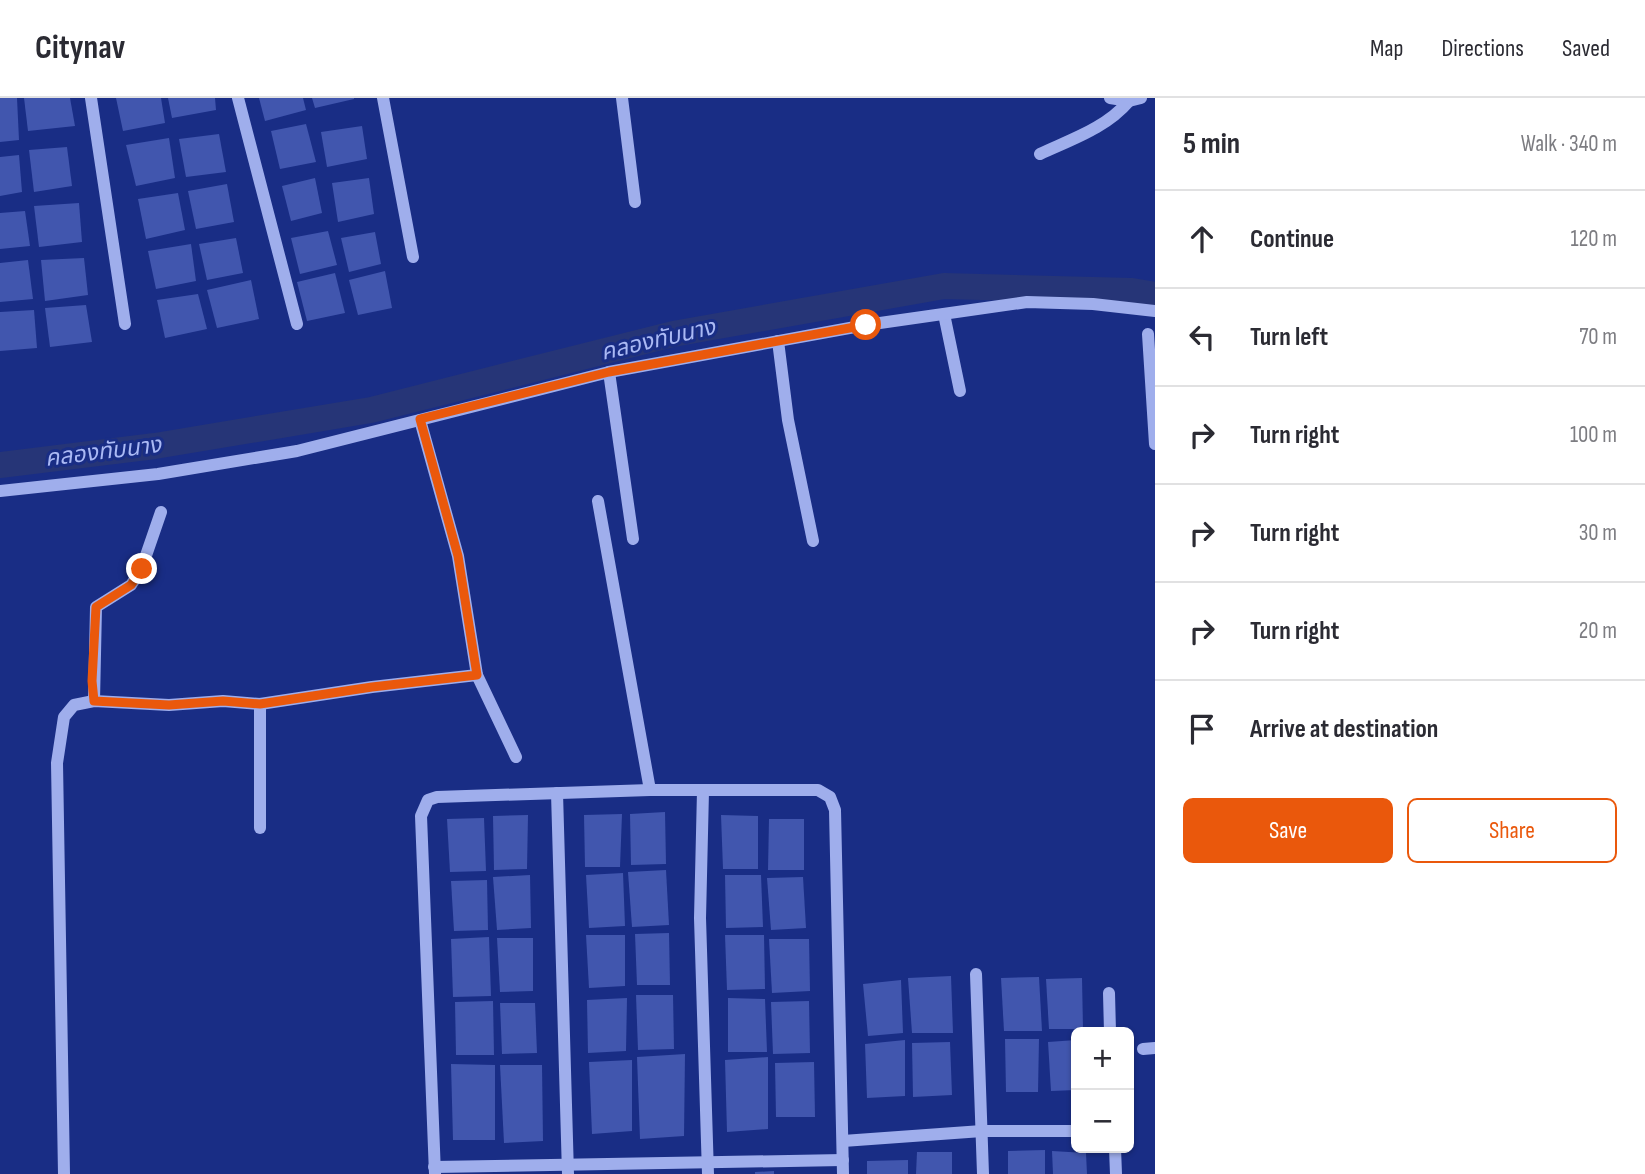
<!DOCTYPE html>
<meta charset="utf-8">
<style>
body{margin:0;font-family:"Sofia Sans Condensed","Noto Sans Thai",sans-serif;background:#f2f2f3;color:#2b2b33}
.controls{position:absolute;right:21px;bottom:21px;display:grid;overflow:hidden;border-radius:10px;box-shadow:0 2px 5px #0004}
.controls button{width:63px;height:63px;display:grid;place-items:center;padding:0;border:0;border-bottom:2px solid #e1e1e2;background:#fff;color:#2b2b33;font:35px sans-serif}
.stop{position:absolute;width:21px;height:21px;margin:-16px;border:5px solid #ea580c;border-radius:50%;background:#fff}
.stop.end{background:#ea580c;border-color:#fff;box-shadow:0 2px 7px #0008}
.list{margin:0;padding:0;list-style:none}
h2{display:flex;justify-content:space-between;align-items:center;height:91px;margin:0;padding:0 28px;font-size:30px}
h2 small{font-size:23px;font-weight:400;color:#7c7c81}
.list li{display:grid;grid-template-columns:46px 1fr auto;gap:21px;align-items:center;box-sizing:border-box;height:98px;padding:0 28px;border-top:2px solid #e1e1e2}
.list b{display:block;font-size:26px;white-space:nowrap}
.list em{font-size:23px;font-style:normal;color:#7c7c81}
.actions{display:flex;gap:14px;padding:21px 28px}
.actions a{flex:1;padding:16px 0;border:2px solid #ea580c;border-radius:10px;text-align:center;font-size:24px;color:#ea580c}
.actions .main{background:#ea580c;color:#fff}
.icon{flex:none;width:38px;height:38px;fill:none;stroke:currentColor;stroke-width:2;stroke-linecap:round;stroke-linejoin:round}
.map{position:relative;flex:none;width:1155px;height:1076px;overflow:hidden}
header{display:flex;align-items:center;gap:42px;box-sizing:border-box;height:98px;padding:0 35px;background:#fff;border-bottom:2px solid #e1e1e2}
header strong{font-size:33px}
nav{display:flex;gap:38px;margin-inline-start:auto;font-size:24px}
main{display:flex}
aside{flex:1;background:#fff}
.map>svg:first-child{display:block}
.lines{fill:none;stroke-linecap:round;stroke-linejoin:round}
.canal{stroke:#263577;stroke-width:26}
.building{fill:#4156ae}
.minor{stroke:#9faeec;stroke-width:12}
.route{stroke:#ea580c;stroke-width:9}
.labels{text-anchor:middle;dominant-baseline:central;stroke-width:6;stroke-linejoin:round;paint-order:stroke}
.water-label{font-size:23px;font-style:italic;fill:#aab9f4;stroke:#192d85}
</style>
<header>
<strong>Citynav</strong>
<nav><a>Map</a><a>Directions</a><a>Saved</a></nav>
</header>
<main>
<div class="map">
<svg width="1155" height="1076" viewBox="0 0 1155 1076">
<rect width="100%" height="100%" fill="#192d85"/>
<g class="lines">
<path class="canal" d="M0,367L155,348L371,312L673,236L944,188L1132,193L1155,197"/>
</g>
<g class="building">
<path d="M0,0H17L19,42L0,44Z"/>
<path d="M24,0H70L75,28L28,33Z"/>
<path d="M116,0H161L165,25L123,33Z"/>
<path d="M168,0H215L216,12L172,20Z"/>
<path d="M259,0H303L306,12L265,23Z"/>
<path d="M312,0H354V1L315,10Z"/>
<path d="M306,26L316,64L280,71L271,33Z"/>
<path d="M362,28L367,61L327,69L321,34Z"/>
<path d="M219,36L226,74L186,79L179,41Z"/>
<path d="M169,40L175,80L136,88L126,47Z"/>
<path d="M67,49L72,88L34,94L29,52Z"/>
<path d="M19,57L22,94L0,98V59Z"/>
<path d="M315,80L322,115L291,123L282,88Z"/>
<path d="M369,80L374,116L338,124L332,85Z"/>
<path d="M227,86L234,124L196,131L188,93Z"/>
<path d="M178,95L185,132L146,141L138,101Z"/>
<path d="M79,105L82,144L39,149L34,108Z"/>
<path d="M25,113L30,148L0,151V115Z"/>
<path d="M328,133L337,167L300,176L291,140Z"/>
<path d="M375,134L381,166L349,174L341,140Z"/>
<path d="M236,140L243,175L207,182L199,146Z"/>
<path d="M191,146L196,183L156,191L148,153Z"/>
<path d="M84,160L88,197L45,203L41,162Z"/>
<path d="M28,162L33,201L0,204V165Z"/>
<path d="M385,173L392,210L358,217L349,182Z"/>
<path d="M335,175L345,215L307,223L297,184Z"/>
<path d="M251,182L259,221L217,230L207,192Z"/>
<path d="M198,196L207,231L165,240L157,202Z"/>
<path d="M86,207L92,244L50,249L45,210Z"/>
<path d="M34,212L37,250L0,253V214Z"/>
<path d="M665,714L666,766L631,767L630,716Z"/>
<path d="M622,716L620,769H585L584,717Z"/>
<path d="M528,717L527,771L494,772L493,718Z"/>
<path d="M721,717L758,718V771H723Z"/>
<path d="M484,720L486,773L450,774L447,721Z"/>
<path d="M769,721H804V772H768Z"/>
<path d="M666,772L669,827L632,829L628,774Z"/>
<path d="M623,775L625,828L589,830L586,777Z"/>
<path d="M530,777L531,830L497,832L493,779Z"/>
<path d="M725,777H761L763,829L726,830Z"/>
<path d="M803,779L806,830L771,832L767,780Z"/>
<path d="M487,782L488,832L454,833L451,783Z"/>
<path d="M669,835L670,887H637L635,836Z"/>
<path d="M586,837H625V888L589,890Z"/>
<path d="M725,837H764L765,891L727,892Z"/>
<path d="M489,839L491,898L453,899L451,841Z"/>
<path d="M497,840H533V893L500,894Z"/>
<path d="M769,841H809L810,893L772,895Z"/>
<path d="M951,878L953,935H912L908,880Z"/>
<path d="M1039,879L1042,933H1004L1001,880Z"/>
<path d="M1082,880L1083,931H1049L1046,881Z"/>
<path d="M901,882L903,935L868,938L863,886Z"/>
<path d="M636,897H673L674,951L638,952Z"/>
<path d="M627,900L626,953L588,955L587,902Z"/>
<path d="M728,900L765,901L767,954H728Z"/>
<path d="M493,903L494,957H456L455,904Z"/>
<path d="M809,903L810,955L773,956L771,904Z"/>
<path d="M500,905H535L537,955L502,956Z"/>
<path d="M1005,941H1039L1038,994H1006Z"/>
<path d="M905,942V998L867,1000L865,946Z"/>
<path d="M1076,942V992L1051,993L1048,944Z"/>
<path d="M950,944L952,997L913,999L912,945Z"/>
<path d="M685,956L684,1038L640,1041L637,959Z"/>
<path d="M768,959V1031L727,1034L725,962Z"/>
<path d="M632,962V1033L592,1036L589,964Z"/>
<path d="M814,964L815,1019H776L775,965Z"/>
<path d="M451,966L495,967V1042H453Z"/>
<path d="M500,967H542L543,1043L504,1045Z"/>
<path d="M1045,1052V1076H1008V1053Z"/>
<path d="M1052,1053L1086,1055L1087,1076H1053Z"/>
<path d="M917,1054H952V1076H916Z"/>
<path d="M908,1062V1076H867V1063Z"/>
<path d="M774,1073V1076H755V1074Z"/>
</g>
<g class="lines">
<g class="minor">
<path d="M91,0L125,226"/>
<path d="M238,0L297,226"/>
<path d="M383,0L413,159"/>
<path d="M622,0L635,104"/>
<path d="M1110,0L1129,3L1141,0"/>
<path d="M1040,56C1072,41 1106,30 1129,3"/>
<path d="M944,216L960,293"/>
<path d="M1148,236L1155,346"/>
<path d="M778,243L788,322L813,443"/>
<path d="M609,274L633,441"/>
<path d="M420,322L458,458L477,577L516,659"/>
<path d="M0,393L158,376L297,353L609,274L866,227L1027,204L1093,206L1155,213"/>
<path d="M598,403L650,692"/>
<path d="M94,603L96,509L131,487L141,472L161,414"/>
<path d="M703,693L700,820L708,1076"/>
<path d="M557,695L568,1076"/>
<path d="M260,730V606"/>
<path d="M976,876L983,1076"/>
<path d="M1109,895L1110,934"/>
<path d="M1143,951L1155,950"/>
<path d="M843,1043L982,1033H1076"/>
<path d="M1115,1050L1116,1076"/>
<path d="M434,1069L843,1062"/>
<path d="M64,1076L57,665L64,619L74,607L94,603L169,607L223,603L260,606L372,589L477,577"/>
<path d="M435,1076L421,718L428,702L437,699L650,692H818L830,699L835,712L843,1076"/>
</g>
</g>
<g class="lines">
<path class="route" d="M142,471L131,487L96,509L92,583L94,603L169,607L223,603L260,606L372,589L477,577L458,458L420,321L609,274L866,227"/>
</g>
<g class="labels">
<g class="water-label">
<text transform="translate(658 242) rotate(-13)">คลองทับนาง</text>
<text transform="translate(103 354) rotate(-7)">คลองทับนาง</text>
</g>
</g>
</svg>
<div class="controls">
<button>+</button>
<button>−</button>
</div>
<div class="stop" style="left:866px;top:227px"></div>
<div class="stop end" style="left:142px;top:471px"></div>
</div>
<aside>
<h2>5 min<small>Walk · 340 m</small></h2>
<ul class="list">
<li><svg class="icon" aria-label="ahead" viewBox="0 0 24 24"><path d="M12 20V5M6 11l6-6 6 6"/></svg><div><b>Continue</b></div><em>120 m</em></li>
<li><svg class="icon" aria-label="left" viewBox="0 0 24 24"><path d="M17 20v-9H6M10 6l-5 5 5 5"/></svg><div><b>Turn left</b></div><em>70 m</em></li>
<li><svg class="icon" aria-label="right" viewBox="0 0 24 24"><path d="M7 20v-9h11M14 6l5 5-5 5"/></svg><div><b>Turn right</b></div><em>100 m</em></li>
<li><svg class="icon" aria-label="right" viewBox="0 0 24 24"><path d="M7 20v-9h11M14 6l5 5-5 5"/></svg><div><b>Turn right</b></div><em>30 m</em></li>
<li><svg class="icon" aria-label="right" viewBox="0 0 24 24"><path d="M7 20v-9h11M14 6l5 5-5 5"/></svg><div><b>Turn right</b></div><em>20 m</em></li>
<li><svg class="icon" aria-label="arrive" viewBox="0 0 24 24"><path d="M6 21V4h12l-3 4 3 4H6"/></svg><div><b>Arrive at destination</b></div></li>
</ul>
<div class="actions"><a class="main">Save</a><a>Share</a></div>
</aside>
</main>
